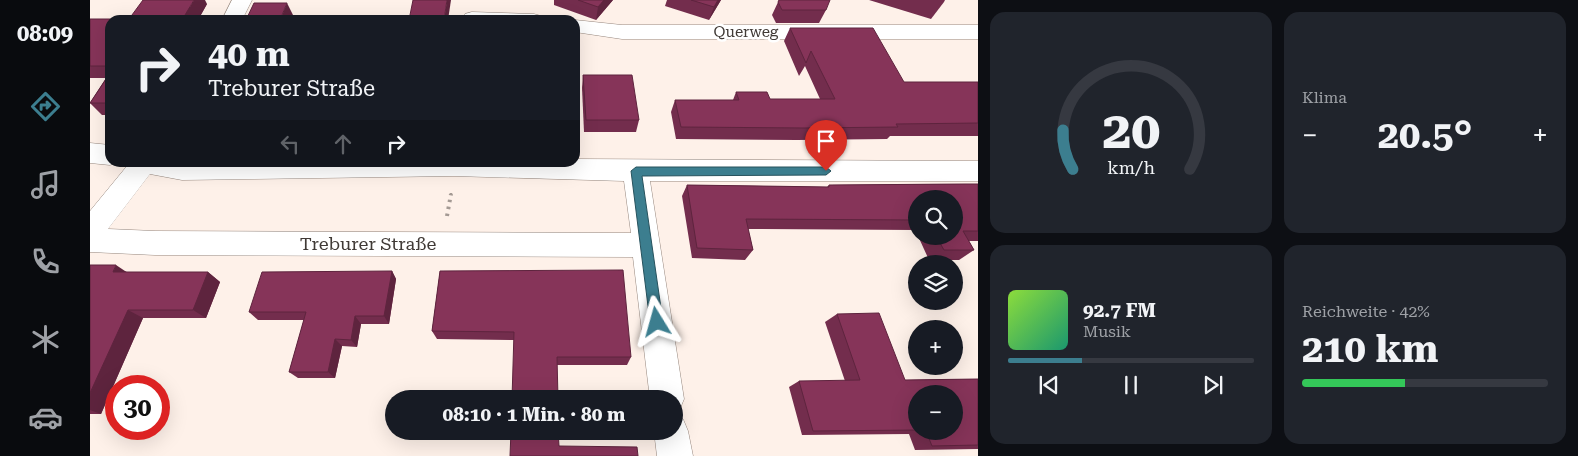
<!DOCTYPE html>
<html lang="de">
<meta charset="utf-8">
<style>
:root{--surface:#171b24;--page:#20242c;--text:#f1f3f6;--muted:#9ea1a6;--line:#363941;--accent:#3c7e8f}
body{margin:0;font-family:"Roboto Serif",serif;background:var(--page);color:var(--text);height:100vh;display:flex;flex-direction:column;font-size:19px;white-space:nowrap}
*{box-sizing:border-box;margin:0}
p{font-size:16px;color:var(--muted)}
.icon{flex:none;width:28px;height:28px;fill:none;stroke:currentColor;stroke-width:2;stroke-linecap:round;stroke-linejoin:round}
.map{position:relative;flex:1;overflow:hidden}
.drawer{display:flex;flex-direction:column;gap:12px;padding:12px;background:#0d0f14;width:600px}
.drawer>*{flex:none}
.hud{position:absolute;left:15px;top:15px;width:475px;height:152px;border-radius:15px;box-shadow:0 5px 20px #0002;background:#171b24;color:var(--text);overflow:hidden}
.tools{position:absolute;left:818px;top:190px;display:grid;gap:10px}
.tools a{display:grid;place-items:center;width:55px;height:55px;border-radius:50%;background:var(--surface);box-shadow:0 5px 20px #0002;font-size:25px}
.speed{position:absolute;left:15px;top:375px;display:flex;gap:10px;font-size:25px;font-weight:700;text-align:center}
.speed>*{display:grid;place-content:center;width:65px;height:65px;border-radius:50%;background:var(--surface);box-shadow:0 5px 20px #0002;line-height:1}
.speed .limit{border:8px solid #d22;background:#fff;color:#111}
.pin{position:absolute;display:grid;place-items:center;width:42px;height:42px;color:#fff;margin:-51px -21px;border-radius:50% 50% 50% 0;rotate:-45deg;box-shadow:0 0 5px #0007}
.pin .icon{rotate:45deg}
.me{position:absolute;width:55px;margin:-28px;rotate:352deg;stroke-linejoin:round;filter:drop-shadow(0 0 4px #0008)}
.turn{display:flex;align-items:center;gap:18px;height:105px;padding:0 20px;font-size:22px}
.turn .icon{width:65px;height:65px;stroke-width:2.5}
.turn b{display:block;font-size:35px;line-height:42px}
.lanes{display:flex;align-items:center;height:48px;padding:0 20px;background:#0003;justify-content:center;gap:25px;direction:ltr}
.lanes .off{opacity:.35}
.big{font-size:38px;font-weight:700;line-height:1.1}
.drawer .tile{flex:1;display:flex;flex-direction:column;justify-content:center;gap:8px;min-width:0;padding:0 18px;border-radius:15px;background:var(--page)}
.drawer .dial{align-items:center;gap:0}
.dial svg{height:130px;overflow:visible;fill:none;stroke:var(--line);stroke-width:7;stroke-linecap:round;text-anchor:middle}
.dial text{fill:var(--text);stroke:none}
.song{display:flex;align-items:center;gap:15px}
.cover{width:60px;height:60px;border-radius:8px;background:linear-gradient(135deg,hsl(90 70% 55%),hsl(160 70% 35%))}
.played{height:5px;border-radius:2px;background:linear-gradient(90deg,var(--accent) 30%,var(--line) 30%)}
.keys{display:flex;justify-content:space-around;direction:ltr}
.heat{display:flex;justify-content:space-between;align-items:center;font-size:28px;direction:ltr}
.charge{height:8px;border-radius:4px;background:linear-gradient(90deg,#34c759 42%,var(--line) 0)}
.drawer .tiles{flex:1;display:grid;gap:12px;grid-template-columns:repeat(2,1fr)}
.trip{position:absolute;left:295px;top:390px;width:298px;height:50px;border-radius:25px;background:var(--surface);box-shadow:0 5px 20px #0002;font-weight:700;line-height:50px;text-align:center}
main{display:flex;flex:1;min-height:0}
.menu{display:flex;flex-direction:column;width:90px;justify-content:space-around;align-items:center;background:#090b0e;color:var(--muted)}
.menu .icon{width:35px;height:35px}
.menu .current{color:var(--accent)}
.menu b{font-size:22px;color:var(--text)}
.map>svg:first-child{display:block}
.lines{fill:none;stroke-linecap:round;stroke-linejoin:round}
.minor-casing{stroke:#96877e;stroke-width:1}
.path-far1{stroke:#a39993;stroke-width:2.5;stroke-dasharray:2 3;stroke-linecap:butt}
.path{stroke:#a39993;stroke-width:4;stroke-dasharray:2.5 4.5;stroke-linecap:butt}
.minor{fill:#fff;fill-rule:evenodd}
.wall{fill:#732d4d;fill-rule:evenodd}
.shaded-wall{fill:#5e243e}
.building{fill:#863459;stroke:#5e243e}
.route{fill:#3c7e8f;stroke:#27525d}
.labels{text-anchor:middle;stroke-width:5;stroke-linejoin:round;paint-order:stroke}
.far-street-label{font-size:15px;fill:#403a36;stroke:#fff}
.street-label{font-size:18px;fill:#403a36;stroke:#fff}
</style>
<main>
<nav class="menu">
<b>08:09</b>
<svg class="icon current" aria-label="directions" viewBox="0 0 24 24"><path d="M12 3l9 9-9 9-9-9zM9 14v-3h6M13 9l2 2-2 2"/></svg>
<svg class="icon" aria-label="music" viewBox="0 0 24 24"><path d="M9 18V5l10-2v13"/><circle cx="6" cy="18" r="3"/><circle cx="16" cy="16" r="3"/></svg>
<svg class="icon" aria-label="phone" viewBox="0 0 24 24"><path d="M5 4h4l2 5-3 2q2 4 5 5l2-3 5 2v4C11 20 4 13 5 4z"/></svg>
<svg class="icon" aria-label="climate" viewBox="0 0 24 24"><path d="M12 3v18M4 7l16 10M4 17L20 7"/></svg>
<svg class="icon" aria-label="car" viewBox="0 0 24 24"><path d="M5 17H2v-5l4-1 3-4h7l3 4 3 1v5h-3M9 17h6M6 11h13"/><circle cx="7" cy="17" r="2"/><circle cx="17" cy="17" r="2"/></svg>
</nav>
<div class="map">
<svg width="888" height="456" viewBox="0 0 888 456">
<rect width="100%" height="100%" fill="#fef1e9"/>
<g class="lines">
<defs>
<g id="minor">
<path d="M142 0H162L152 20H132Z"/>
<path d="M382 12 444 14 451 16 454 20H373L372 18 375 14Z"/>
<path d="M483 20H485L532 25H888V39H532L485 32V20Z"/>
<path d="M0 143 20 145V162H27L20 165 0 163Z"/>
<path d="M485 159 888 161V181H560L594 399 589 411 584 413V399H560L543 257 65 255 0 252V211L37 166 35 162H485ZM60 174 92 180 364 176 534 181 541 233 65 231 18 229Z"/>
<path d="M584 415 593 419 598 431 603 456H567L564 431H584Z"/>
</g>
</defs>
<!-- minor casing -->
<use href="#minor" class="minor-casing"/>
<!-- path-far1 -->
<path class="path-far1" d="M361 195V193"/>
<!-- path -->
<path class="path" d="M357 216 361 194"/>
<!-- minor -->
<use href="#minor" class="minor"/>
</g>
<!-- wall -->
<g class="wall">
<path d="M464 0H523L506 20 464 5Z"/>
<path d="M577 0H631L619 20 575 6Z"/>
<path d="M689 0 736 10 729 23H686L682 15Z"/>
<path d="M779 0H855L854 2 841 19Z"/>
<path d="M117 4 108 20H20V115H12L0 103 16 78H0V19H39Z"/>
<path d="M700 28 814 82H888V136H800L797 139 707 140 586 139 581 112 585 100H643L646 92 680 99H730L715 66 709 76 694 41Z"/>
<path d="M493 75 549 120 546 132H494L492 88Z"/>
<path d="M888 184V241H879L884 250 869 260H839L828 236H864L826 199V233L825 230 658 229 663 250 655 260 602 258 592 196 597 185 737 187 739 185Z"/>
<path d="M0 265 37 272H118L130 282 116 318H53L11 414H0Z"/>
<path d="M302 271 306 279 299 324H271L267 347 252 346 245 378H208L199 372 214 320H168L159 312Z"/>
<path d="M350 271 541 357 537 365H467L424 340 347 339 342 331Z"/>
<path d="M747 314 815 380 888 379V449L825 450 819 434 712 435 699 387 709 381H755L735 322ZM826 394 864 431H826Z"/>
</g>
<!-- shaded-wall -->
<g class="shaded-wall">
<path d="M104 0H115L117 4 108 20H92Z"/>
<path d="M357 0H361L358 20H354Z"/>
<path d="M514 0H523L506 20 508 7Z"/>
<path d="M628 0H631L619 20 624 7Z"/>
<path d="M197 3 203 15 201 20H190Z"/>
<path d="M26 265 41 275 23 272Z"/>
<path d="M302 271 306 279 299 324 294 316Z"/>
<path d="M118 272 130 282 116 318 103 310Z"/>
<path d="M38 310 53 318 11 414 0 410V393Z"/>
<path d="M265 316 271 324 267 347 261 340Z"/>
<path d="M245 339 252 346 245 378 238 372Z"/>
</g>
<!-- building -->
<g class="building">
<path d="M53 0H104L92 20H20V66H0V19H39Z"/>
<path d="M323 0H357L354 20H319Z"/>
<path d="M488 0H514L508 7Z"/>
<path d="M601 0H628L624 7Z"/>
<path d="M689 0H740L736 10H692L688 2Z"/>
<path d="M164 3H197L190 20H156Z"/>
<path d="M700 28H783L814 82H888V123L806 124 808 127 715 128 591 127 585 100H649L646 92H677L680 99H745L721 51 716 63Z"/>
<path d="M20 73V103H0Z"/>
<path d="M493 75H542L549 120H496Z"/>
<path d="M875 184H888V231H873L884 250H854L846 236H864V199H826V220L656 219 663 250 607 248 597 185 739 187V185Z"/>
<path d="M0 265H26L23 272H118L103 310H38L0 393Z"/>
<path d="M533 270 541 357H467L468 399H422L424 332 342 331 350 271Z"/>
<path d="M302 271 294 316H265L261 340 245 339 238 372H199L216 312H159L172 272Z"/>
<path d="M789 313 815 380 888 379V445L842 446 836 431H864V394H826V430L723 431 709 381 770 380 747 314Z"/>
<path d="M421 431H468L469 446 547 447 548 456H420Z"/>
</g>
<!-- route -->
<path class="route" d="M546 167H736L741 171 736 175 552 176 573 322 571 326 567 328 562 326 560 322 541 171Z"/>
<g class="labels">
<!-- far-street labels -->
<g class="far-street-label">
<text x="656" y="37">Querweg</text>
</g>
<!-- street labels -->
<g class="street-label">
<text x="278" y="250">Treburer Straße</text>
</g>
</g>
</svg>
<div class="tools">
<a><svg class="icon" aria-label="search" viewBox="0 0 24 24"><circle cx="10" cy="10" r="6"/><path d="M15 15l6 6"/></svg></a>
<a><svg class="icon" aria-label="layers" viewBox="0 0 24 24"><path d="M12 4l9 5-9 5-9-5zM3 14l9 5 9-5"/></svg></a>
<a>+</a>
<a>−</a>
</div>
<div class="speed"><div class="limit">30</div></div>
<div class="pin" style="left:736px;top:171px;background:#d93025"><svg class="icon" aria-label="arrive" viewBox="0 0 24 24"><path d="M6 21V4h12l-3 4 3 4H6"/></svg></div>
<svg class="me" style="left:567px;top:322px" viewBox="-20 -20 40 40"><path d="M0-17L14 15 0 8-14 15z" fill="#3c7e8f" stroke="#fff" stroke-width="4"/></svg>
<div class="trip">08:10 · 1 Min. · 80 m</div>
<div class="hud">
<div class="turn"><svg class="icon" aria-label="right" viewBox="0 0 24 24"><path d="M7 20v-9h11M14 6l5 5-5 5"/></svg><div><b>40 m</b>Treburer Straße</div></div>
<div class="lanes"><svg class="icon off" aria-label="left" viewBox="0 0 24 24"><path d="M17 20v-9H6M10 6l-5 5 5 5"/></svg><svg class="icon off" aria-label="ahead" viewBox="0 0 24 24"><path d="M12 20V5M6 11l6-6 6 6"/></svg><svg class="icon" aria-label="right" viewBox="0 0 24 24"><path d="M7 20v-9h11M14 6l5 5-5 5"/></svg></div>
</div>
</div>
<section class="drawer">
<div class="tiles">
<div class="tile dial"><svg viewBox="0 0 100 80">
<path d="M14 69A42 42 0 1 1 86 69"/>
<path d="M14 69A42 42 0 0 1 8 45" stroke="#3c7e8f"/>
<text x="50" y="56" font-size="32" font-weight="700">20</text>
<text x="50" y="72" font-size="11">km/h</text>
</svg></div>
<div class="tile"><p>Klima</p>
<div class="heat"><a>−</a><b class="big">20.5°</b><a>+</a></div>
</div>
<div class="tile">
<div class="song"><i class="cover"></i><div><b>92.7 FM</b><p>Musik</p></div></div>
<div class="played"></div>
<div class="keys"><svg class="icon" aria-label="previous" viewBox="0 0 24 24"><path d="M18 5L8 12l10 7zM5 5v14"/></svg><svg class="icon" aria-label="pause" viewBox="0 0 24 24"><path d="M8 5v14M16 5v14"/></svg><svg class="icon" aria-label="next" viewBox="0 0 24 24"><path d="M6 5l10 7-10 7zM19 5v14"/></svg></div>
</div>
<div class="tile"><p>Reichweite · 42%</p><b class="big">210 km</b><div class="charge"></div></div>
</div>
</section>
</main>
